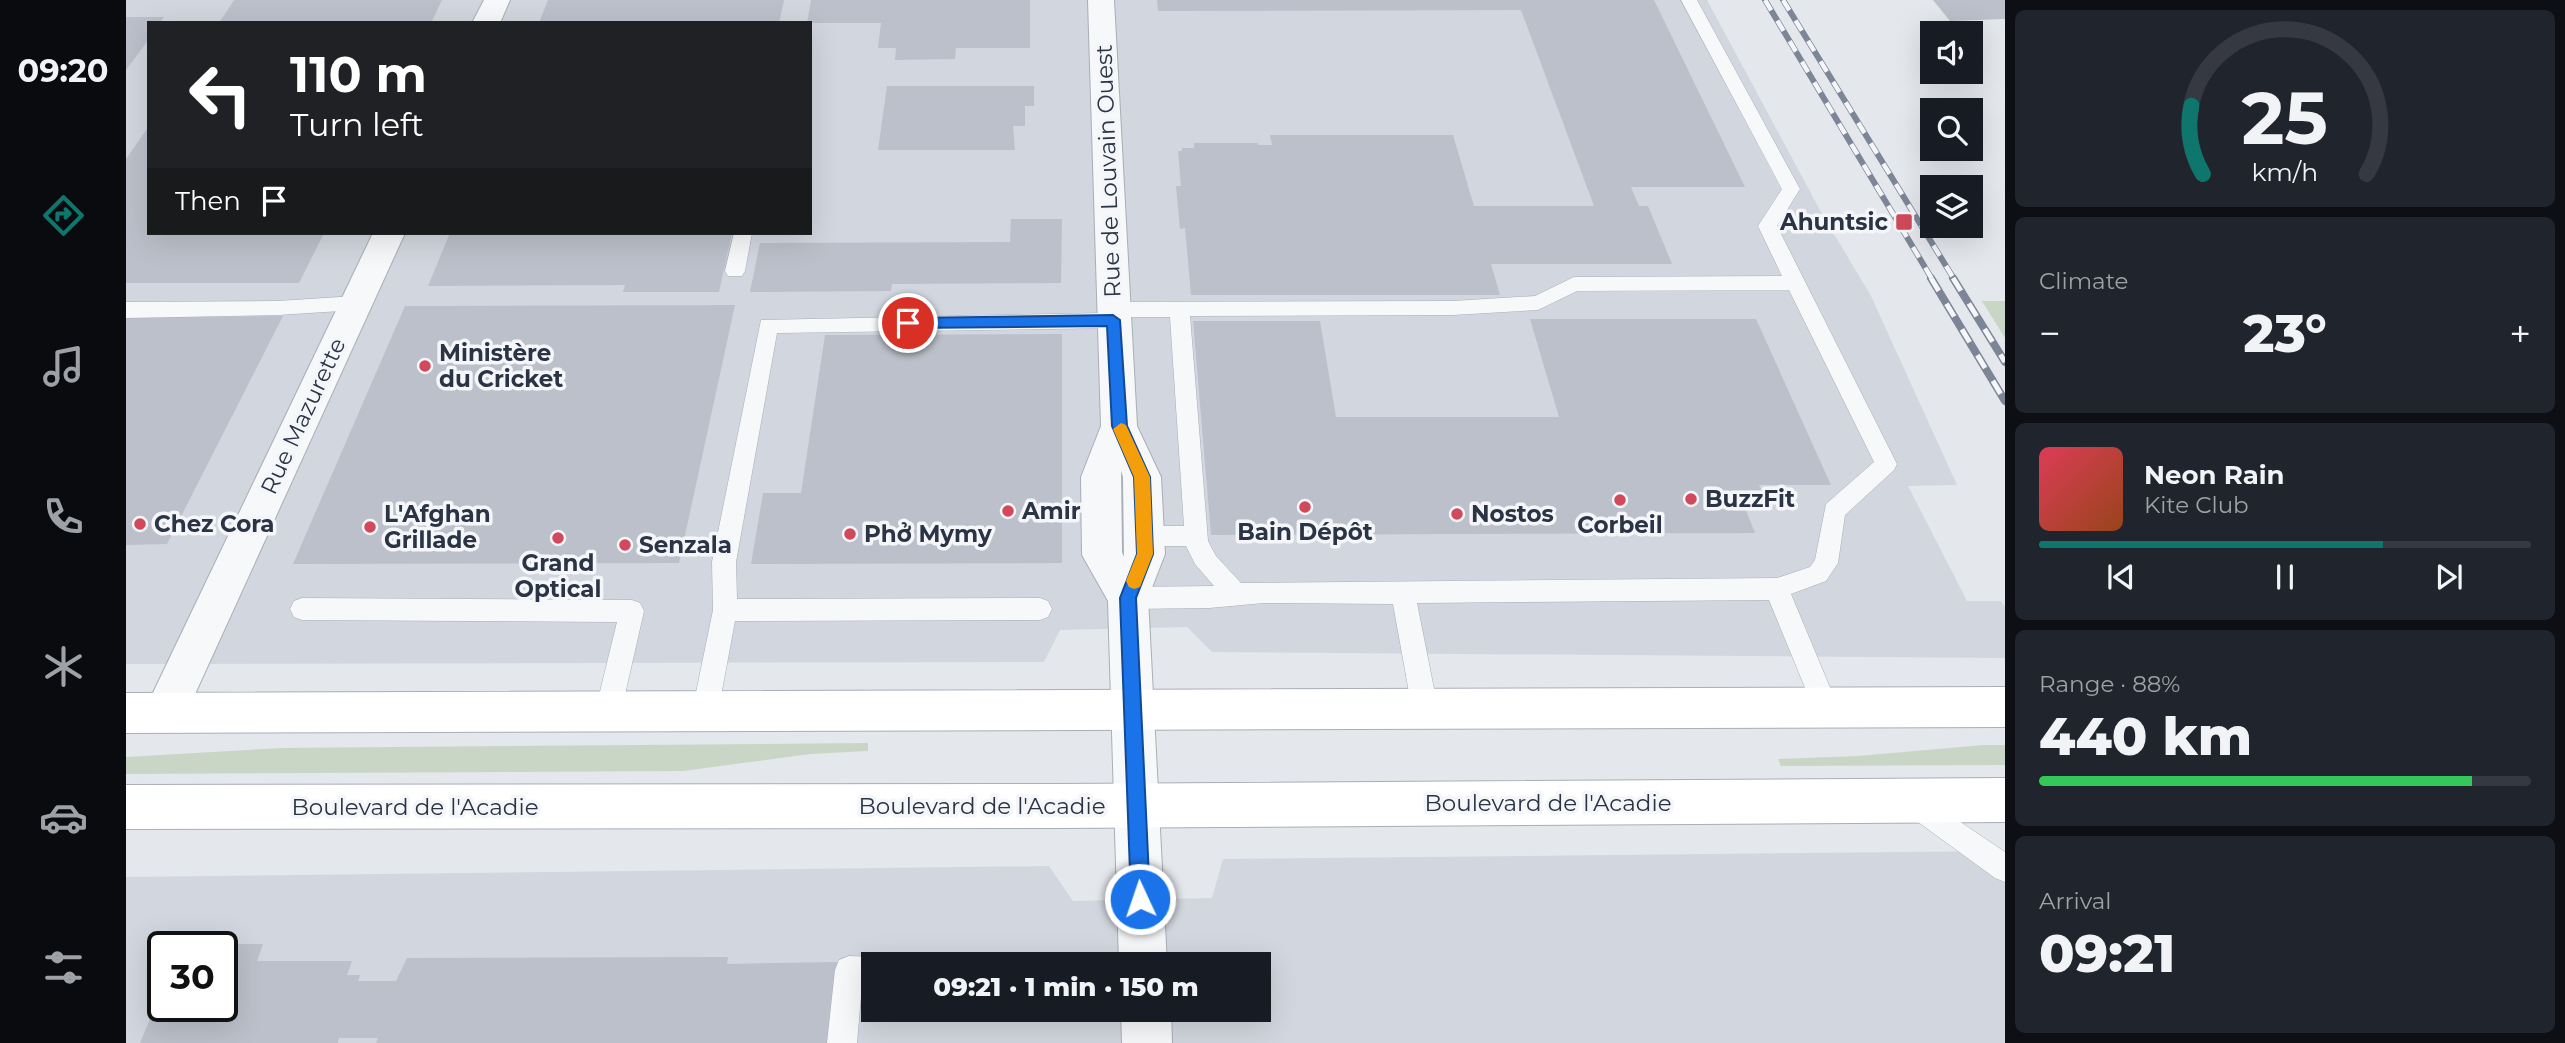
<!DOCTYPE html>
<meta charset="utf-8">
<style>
:root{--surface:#171b24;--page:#20242c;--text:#f1f3f6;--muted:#9ea1a6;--line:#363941;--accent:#0f766e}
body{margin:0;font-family:Montserrat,sans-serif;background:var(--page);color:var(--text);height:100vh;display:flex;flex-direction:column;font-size:26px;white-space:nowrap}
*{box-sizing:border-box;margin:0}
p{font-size:23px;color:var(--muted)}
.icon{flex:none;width:38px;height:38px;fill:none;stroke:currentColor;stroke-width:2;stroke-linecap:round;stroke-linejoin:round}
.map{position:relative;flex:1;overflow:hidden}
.sheet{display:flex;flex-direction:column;gap:10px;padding:10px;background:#0d0f14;width:560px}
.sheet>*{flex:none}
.hud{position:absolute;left:21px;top:21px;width:665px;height:214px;border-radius:0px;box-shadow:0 7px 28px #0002;background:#202124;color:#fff;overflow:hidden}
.tools{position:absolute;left:1794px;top:21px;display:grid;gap:14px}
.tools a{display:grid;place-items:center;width:63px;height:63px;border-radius:0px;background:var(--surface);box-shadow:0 7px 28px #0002;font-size:35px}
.speed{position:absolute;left:21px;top:931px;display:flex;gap:14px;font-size:35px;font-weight:700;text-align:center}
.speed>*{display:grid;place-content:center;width:91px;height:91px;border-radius:50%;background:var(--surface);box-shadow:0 7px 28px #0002;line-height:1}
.speed .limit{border:4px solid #111;border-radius:10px;background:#fff;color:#111}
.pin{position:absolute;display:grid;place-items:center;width:60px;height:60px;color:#fff;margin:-30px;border:4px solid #fff;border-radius:50%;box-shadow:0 2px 7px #0007}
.me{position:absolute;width:77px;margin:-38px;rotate:357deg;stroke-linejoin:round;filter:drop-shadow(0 0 5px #0008)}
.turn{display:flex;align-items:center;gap:24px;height:147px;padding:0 28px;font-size:32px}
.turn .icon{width:91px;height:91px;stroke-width:2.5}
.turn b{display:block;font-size:49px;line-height:60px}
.then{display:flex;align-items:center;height:66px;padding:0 28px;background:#0003;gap:14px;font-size:26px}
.big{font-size:52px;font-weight:800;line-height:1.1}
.sheet .widget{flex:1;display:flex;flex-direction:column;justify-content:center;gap:10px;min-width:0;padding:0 24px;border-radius:10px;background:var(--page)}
.sheet .dial{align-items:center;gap:0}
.dial svg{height:182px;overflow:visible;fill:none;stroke:var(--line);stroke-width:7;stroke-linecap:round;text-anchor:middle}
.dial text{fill:var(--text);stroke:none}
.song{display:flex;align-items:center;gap:21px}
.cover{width:84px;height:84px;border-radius:10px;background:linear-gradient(135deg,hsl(350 70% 55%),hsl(20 70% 35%))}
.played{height:7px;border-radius:4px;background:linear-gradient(90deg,var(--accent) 70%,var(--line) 70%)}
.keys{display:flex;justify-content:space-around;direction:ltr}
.heat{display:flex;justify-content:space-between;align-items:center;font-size:38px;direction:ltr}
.charge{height:10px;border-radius:5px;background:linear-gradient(90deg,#34c759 88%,var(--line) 0)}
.trip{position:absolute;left:735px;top:952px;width:410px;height:70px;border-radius:0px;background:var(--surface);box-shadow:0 7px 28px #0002;font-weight:800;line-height:70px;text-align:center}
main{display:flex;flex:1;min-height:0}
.tab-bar{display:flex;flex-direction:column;width:126px;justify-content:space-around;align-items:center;background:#090b0e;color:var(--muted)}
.tab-bar .icon{width:49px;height:49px}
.tab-bar .selected{color:var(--accent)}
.tab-bar b{font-size:32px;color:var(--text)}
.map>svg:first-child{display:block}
.built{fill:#d2d6de;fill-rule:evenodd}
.green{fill:#c9d6c5}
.building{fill:#bbc0ca}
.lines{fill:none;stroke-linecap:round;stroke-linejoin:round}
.service-casing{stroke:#a9aeb7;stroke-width:1}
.minor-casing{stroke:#a9aeb7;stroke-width:2}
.secondary-casing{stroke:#a9aeb7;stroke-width:2}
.service{fill:#f7f8fa;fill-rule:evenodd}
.minor{fill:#f7f8fa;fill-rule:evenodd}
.secondary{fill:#fff;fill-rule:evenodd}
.rail-far1-casing{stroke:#7d8696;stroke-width:6}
.rail-casing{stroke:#7d8696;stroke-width:8}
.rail-far1{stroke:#f4f6f9;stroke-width:4.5;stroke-dasharray:12;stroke-linecap:butt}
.rail{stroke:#f4f6f9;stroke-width:5;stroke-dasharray:15;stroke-linecap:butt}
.route{fill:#1a73e8;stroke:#114b97;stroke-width:2}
.slow{fill:#f59e0b}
.poi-dot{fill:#d1495b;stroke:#f4f6f9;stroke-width:2.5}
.labels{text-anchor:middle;stroke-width:7;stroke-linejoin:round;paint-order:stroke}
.street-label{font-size:23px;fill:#2b3445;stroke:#f4f6f9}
.poi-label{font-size:23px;font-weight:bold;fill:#2b3445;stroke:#f4f6f9;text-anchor:start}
</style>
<main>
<nav class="tab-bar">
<b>09:20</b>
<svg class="icon selected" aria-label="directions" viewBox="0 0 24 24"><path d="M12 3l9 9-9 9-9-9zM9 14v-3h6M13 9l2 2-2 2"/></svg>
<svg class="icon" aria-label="music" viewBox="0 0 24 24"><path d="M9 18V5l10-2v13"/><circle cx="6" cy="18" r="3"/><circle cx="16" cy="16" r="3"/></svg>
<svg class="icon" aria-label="phone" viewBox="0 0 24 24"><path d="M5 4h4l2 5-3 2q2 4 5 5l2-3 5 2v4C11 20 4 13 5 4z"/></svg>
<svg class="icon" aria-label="climate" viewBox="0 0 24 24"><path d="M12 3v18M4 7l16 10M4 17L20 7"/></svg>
<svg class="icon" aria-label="car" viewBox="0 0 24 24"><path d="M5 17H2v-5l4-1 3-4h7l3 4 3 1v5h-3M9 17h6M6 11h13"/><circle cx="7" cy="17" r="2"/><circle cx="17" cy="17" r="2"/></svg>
<svg class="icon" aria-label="filters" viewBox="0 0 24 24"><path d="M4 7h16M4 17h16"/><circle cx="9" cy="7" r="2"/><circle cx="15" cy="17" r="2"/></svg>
</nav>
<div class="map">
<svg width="1879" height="1043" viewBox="0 0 1879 1043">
<rect width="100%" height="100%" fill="#e4e7ec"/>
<!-- built -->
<g class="built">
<path d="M0 0H1581L1696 214 1745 296 1831 485 1782 486 1841 601H1875L1879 607V658L1086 652 1061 627 934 630 918 662 0 664ZM23 23H684V233H23Z"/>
<path d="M1879 851V1043H0V877L923 866 947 901 1086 898 1097 859ZM37 947H96V1006H37ZM747 964H1132V1010H747Z"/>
</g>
<!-- green -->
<g class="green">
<path d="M1856 301H1879V338Z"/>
<path d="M742 743V751L684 754 557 771 0 774V757L156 748Z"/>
<path d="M1858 745H1879V765L1655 766 1652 759 1732 756Z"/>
</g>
<!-- building -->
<g class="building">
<path d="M108 0H316L305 23H93Z"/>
<path d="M422 0H658L653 23H413Z"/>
<path d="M685 0H904V48H830L829 59 769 60 770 48H752L755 23H681Z"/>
<path d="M1031 0H1528L1619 187H1505L1513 206H1522L1546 264H1365L1374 295H1065L1059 228 1054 229 1050 186H1055L1052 151H1056V148H1068V143H1132L1133 145H1146L1144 135H1327L1348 206H1468L1395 10 1032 11Z"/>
<path d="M1807 0H1879V19L1824 21Z"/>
<path d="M0 17H38L34 23H23V39L0 70Z"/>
<path d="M761 86H908V106H899V126H887L889 150H752Z"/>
<path d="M23 126V233H198L173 283H0V159Z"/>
<path d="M885 219H936L935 283 766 284 765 291 624 292 634 243 884 242Z"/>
<path d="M324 233H606L593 292H497L499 285 302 286Z"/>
<path d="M609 305 553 563 167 564 279 306Z"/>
<path d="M157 316 41 544 0 545V317Z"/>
<path d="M1404 319H1630L1705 485H1633L1639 499 1615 498 1629 533 1085 535 1067 321H1194L1210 417H1433Z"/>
<path d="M936 334V563L625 564 637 493H675L699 335Z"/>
<path d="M102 944H137L131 961H226L221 975H234L232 981H270L281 958 602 957 601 964 711 962 704 1043H250L252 1038H213L212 1043H14L29 1007 37 995V1006H96V947Z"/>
</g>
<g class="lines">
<defs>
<g id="service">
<path d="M1555 0H1571L1674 189 1651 226 1771 464 1768 470 1719 515 1712 563 1700 581 1665 594 1713 709 1709 717 1700 721 1691 717 1643 600 1291 603 1312 709 1308 717 1299 721 1290 717 1286 709 1267 604 1138 603 1083 608 1002 609 994 606 990 598 994 590 1002 587 1088 586 1069 564 1060 546H1019L1011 543 1008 536 1011 529 1019 526H1058L1044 317H996L994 325 987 328 651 333 610 562 611 599 914 598 922 601 926 609 922 617 914 620 609 621 592 712 588 720 579 724 570 720 566 712 587 610 586 562 635 320 978 313 980 305 987 302 1327 301 1409 296 1448 277 1656 276 1632 226 1656 189ZM1663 290 1748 462 1700 504 1689 560 1684 567 1651 578 1115 583 1090 556 1082 541 1064 316 1327 315 1412 310 1451 291Z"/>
<path d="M608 233H626L619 271 616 276H602L599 271Z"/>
<path d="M230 296 237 298 240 303 237 308 230 310 152 315 0 318V302L152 301Z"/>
<path d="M176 598 506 600 514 603 518 611 495 712 491 720 482 724 473 720 469 712 491 622 176 620 168 617 164 609 168 601Z"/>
<path d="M1790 792 1879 852V882L1869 878 1781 814 1777 805 1781 796Z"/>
<path d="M723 956 747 957 759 964H747V985H736L731 1043H701L709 970 713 960Z"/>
</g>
<g id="minor">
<path d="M358 0H384L374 23H346Z"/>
<path d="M962 0H988L1011 426 1035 477 1039 554 1022 598 1041 964H993L982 601 956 555 955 477 975 426ZM995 471 997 477 998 557 996 552Z"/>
<path d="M247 233H279L54 727 39 733 24 727 18 713 24 699Z"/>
<path d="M995 1010H1045L1046 1043H996Z"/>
</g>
<g id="secondary">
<path d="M1879 687V727L0 733V693Z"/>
<path d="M1879 778V822L931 828 0 829V785L931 784Z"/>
</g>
</defs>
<!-- service casing -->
<use href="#service" class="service-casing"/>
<!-- minor casing -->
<use href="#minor" class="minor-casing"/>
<!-- secondary casing -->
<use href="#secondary" class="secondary-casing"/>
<!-- service -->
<use href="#service" class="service"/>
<!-- minor -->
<use href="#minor" class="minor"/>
<!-- secondary -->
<use href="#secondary" class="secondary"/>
<defs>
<g id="rail-far1">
<path d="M1639 0 1806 279"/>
<path d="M1657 0 1828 279"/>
</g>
<g id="rail">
<path d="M1805 278 1879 401"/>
<path d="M1827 278 1879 362"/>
</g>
</defs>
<!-- rail-far1 casing -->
<use href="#rail-far1" class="rail-far1-casing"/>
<!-- rail casing -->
<use href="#rail" class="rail-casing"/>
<!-- rail-far1 -->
<use href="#rail-far1" class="rail-far1"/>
<!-- rail -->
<use href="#rail" class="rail"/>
</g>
<!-- route -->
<path class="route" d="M987 315 994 320 1001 426 1024 477 1027 554 1010 598 1024 899 1021 906 1014 909 1008 906 1005 899 994 598 1011 554 1008 477 986 426 981 326 782 328 775 323 782 318Z"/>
<!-- slow -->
<path class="slow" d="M995 423 1000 425 1024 477 1027 554 1014 587 1008 589 1003 587 1000 581 1011 554 1008 477 987 429Z"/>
<!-- markers -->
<g class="poi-dot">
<rect x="1769" y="213" width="18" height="18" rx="3.5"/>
<circle cx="299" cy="366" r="7"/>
<circle cx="1565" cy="499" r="7"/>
<circle cx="1494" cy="500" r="7"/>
<circle cx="1179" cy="507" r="7"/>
<circle cx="882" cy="511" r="7"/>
<circle cx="1331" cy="514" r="7"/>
<circle cx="14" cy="524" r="7"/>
<circle cx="244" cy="527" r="7"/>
<circle cx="724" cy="534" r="7"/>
<circle cx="432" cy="538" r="7"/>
<circle cx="499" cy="545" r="7"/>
</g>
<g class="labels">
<!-- street labels -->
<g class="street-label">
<text transform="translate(982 171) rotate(-92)" y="8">Rue de Louvain Ouest</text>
<text transform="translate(177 416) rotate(-65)" y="8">Rue Mazurette</text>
<text x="1422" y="811">Boulevard de l'Acadie</text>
<text x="856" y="814">Boulevard de l'Acadie</text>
<text x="289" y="815">Boulevard de l'Acadie</text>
</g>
<!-- poi labels -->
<g class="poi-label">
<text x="1762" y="230" text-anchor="end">Ahuntsic</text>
<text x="313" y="361">Ministère<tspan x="313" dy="26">du Cricket</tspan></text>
<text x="1579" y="507">BuzzFit</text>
<text x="896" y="519">Amir</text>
<text x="258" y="522">L'Afghan<tspan x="258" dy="26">Grillade</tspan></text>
<text x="1345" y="522">Nostos</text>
<text x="28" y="532">Chez Cora</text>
<text x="1494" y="533" text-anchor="middle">Corbeil</text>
<text x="1179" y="540" text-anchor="middle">Bain Dépôt</text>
<text x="738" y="542">Phở Mymy</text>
<text x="513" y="553">Senzala</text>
<text x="432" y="571" text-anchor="middle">Grand<tspan x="432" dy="26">Optical</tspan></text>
</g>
</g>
</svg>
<div class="tools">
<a><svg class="icon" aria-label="sound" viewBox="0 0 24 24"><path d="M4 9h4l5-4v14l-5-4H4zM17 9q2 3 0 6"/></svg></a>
<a><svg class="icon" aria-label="search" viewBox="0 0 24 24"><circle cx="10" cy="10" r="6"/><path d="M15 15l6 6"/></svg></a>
<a><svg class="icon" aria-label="layers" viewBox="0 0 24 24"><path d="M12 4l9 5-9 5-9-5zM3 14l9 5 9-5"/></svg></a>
</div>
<div class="speed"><div class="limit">30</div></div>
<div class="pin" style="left:782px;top:323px;background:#d93025"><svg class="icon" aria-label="arrive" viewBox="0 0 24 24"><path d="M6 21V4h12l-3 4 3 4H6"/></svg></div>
<svg class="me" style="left:1014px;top:899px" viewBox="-20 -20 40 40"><circle r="17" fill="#1a73e8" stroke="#fff" stroke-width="3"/><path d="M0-11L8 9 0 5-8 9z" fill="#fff"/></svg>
<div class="trip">09:21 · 1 min · 150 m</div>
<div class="hud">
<div class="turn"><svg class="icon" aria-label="left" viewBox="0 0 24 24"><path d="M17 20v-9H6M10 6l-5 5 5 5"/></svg><div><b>110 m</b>Turn left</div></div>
<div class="then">Then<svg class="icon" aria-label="arrive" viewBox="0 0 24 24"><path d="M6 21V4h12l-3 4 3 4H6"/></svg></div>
</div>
</div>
<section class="sheet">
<div class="widget dial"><svg viewBox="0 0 100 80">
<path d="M14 69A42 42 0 1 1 86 69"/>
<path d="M14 69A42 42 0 0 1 9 39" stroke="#0f766e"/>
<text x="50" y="56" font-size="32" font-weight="700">25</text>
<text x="50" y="72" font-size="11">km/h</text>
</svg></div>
<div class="widget"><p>Climate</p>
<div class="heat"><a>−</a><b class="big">23°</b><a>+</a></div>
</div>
<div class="widget">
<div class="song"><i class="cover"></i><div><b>Neon Rain</b><p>Kite Club</p></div></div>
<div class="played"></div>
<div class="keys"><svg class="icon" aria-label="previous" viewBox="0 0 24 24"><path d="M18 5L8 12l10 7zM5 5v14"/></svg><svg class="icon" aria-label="pause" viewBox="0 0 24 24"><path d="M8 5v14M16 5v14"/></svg><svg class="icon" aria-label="next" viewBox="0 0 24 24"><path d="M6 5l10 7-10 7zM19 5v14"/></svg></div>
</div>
<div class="widget"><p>Range · 88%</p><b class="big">440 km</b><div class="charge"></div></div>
<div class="widget"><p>Arrival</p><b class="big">09:21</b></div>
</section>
</main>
